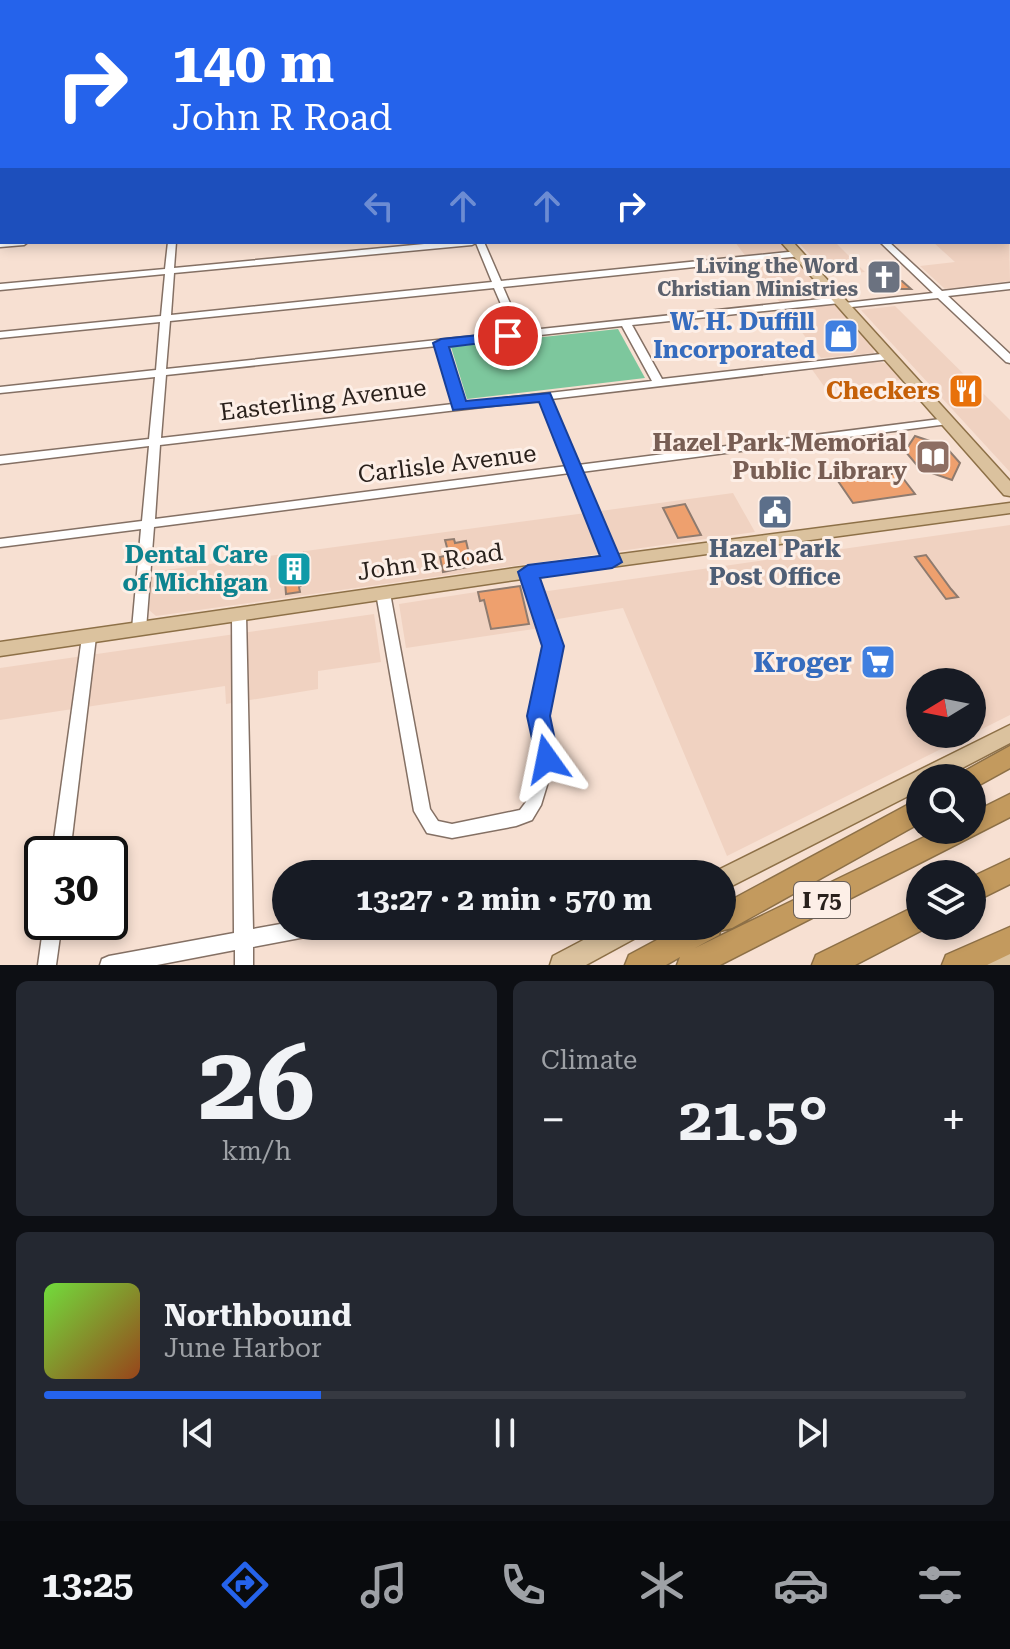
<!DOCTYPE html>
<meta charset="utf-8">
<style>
:root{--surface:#171b24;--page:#242831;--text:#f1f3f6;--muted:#9ea1a6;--line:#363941;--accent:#2563eb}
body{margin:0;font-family:"Roboto Serif",serif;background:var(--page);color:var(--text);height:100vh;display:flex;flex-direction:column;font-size:30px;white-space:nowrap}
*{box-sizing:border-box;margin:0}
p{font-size:26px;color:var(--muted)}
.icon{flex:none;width:44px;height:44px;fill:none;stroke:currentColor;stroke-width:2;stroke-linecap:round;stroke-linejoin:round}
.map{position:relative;height:965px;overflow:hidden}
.panel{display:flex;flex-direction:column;gap:16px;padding:16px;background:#0d0f14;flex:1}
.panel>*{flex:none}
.banner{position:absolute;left:0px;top:0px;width:1010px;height:244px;box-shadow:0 4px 12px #0003;background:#2563eb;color:#fff;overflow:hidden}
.needle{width:52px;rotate:260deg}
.tools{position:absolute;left:906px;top:668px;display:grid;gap:16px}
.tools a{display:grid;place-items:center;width:80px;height:80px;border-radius:50%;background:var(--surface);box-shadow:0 4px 12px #0003;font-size:40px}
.speed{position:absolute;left:24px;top:836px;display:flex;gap:16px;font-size:40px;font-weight:700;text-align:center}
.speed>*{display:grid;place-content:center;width:104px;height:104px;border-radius:50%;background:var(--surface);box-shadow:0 4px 12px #0003;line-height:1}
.speed .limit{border:4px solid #111;border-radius:12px;background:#fff;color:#111}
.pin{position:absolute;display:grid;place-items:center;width:68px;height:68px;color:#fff;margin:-34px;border:4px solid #fff;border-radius:50%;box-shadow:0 2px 8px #0007}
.me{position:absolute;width:88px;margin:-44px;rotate:348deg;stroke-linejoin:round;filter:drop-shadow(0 0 6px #0008)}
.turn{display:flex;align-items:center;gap:28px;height:168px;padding:0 40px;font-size:36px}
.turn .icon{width:104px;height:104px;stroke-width:2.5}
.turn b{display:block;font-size:56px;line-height:68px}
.lanes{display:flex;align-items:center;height:76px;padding:0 40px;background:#0003;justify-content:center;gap:40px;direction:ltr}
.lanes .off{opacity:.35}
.big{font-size:60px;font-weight:700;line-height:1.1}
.panel .widget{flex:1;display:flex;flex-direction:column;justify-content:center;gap:12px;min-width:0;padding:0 28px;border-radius:12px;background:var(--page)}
.panel .dial{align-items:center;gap:0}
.dial b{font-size:104px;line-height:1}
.song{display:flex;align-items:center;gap:24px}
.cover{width:96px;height:96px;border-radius:12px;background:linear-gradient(135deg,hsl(100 70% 55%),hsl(20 70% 35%))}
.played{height:8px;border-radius:4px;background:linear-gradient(90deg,var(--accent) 30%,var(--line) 30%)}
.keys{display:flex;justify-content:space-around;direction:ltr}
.heat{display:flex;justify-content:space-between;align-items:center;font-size:44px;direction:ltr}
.panel .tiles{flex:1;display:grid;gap:16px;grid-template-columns:1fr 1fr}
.widget:last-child{grid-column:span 2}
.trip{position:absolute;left:272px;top:860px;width:464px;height:80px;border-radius:40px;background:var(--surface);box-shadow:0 4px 12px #0003;font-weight:700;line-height:80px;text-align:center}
.tab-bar{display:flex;height:128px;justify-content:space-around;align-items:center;background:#090b0e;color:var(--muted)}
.tab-bar .icon{width:56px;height:56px}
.tab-bar .selected{color:var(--accent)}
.tab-bar b{font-size:36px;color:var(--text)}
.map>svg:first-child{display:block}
.built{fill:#f0d2c1}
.green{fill:#7dc79d}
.building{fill:#eea06e;stroke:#8f7b6f;stroke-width:2}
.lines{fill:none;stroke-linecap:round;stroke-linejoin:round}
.minor-casing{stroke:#847064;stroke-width:3}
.major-casing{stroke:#8d7047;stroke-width:3}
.highway-casing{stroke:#8d7047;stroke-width:3}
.minor{fill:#fff;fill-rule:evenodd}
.major{fill:#dbc29e;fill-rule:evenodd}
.highway{fill:#c39a5e;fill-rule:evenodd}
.route{fill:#2563eb;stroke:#184099;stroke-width:2}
.labels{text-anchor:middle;stroke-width:6;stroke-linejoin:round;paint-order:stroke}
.far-worship-label{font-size:20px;font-weight:bold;fill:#5b616d;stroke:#fdefe7;text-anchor:end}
.shield{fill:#fdefe7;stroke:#695f59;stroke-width:2}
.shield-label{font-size:22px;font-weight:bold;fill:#2a211c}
.shop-label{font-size:24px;font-weight:bold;fill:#366cbe;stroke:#fdefe7;text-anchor:end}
.food-label{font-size:24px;font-weight:bold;fill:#c56008;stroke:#fdefe7;text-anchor:end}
.street-label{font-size:24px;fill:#2a211c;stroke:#fdefe7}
.education-label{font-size:24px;font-weight:bold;fill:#785e54;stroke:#fdefe7;text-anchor:end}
.service-label{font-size:24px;font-weight:bold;fill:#4e5e75;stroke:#fdefe7}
.culture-label{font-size:24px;font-weight:bold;fill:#0d838f;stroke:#fdefe7;text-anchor:end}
.near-shop-label{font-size:28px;font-weight:bold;fill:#366cbe;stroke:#fdefe7;text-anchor:end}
</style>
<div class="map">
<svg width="1010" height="965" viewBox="0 0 1010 965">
<rect width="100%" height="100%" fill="#f7e0d2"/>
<!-- built -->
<g class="built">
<path d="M1008 199 1010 281 945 289 920 266 955 262 933 242H1008Z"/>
<path d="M735 242H779L873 347 874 353 821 358Z"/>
<path d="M798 242H835L865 272 830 276Z"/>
<path d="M895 306 1010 420V472L861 310Z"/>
<path d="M880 362 888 364 901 380 826 389 811 368Z"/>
<path d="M733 493 755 532 156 616 149 610 151 572Z"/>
<path d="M1010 525V715L972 734V682H920V734H971L727 856 623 608 558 619 534 629 406 648 399 604 521 585 548 591Z"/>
<path d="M374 614 381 662 318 671V689L226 704 225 686 0 720V668Z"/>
</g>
<!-- green -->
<path class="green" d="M618 329 645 378 467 399 451 347Z"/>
<!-- building -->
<g class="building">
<path d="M887 272 896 281H902L911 289H888L873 274Z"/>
<path d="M915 436 945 446 960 463 952 480 920 469 905 451Z"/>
<path d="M899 473 915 494 853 503 838 481Z"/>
<path d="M685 504 701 535 678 538 663 508Z"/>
<path d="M454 539 455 543 466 541 472 566 443 572 440 557 449 555 445 540Z"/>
<path d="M303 553 305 583 299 587 300 592 286 594 283 556Z"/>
<path d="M926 555 951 589 958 597 946 599 915 557Z"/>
<path d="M520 586 529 624 491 629 484 600 480 601 478 592Z"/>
</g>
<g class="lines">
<defs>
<g id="minor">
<path d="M7 0H13L5 2Z"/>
<path d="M188 0H226L216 2H185Z"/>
<path d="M376 0H382L383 2H377Z"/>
<path d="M624 0H630L632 2H626Z"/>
<path d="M683 0H689L691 2H685Z"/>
<path d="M739 0H755L752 2Z"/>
<path d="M762 0H769L771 2H764Z"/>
<path d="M857 0H864L866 2H859Z"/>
<path d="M900 0H933L924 2H897Z"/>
<path d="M2 11V17L0 18V12Z"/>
<path d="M1008 15 1010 16V20L1008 19Z"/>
<path d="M1008 48 1010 49V53L1008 52Z"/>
<rect x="0" y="62" width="2" height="4"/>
<path d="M1008 87 1010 88V92L1008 91Z"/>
<rect x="0" y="88" width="2" height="4"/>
<rect x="0" y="114" width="2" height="4"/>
<rect x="1008" y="118" width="2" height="4"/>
<rect x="1008" y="134" width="2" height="5"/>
<rect x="0" y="142" width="2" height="4"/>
<rect x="0" y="172" width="2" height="4"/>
<rect x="1008" y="191" width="2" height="6"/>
<rect x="0" y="205" width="2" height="4"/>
<path d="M0 241 2 242H28L24 245 0 247Z"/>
<path d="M168 242H176L174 268 445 242H484L501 281 798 251 801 252V256L503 287 522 331 840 297 845 300 840 303 632 325 662 379 890 353 895 356 890 359 551 399 578 465 948 418 954 421 948 424 581 472 619 562 617 565H607L605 562 570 473 154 527 146 629 144 633 139 634 134 633 132 629 141 529 0 547V539L142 521 149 446 0 464V456L149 439 155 377 0 393V387L156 370 160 322 0 338V332L161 316 165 274 0 290V284L165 269ZM476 243 492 282 171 315 174 273 472 245ZM494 288 513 332 166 369 170 321ZM622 326 652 381 463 403 447 345ZM437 346 453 404 161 438 166 375ZM541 400 567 466 155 519 160 445Z"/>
<path d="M880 242H889L942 291 1010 283V289L948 296 1010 354V363L1006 362 938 298 842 308 840 306 845 303 933 293Z"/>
<path d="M528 567 533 569 535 572 560 646 546 716 555 759 541 805 532 820 516 826 452 838 427 833 414 811 376 593 378 590H388L390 593 430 809 438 821 452 824 520 810 526 802 539 759 530 716 546 646 521 572 523 569Z"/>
<path d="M239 610 244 611 246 615 253 929 286 923V926H325L322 932 316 935 253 947V965H235V950L157 965H100L102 959 109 956 234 933 232 615 234 611Z"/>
<path d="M89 632 94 633 96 637 70 854H52L82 637 84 633Z"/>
<path d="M44 922H62L56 965H38Z"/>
</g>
<g id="major">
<path d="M563 0H571L573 2H565Z"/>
<path d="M781 242H793L1010 481V496L1004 495Z"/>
<path d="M1010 503V513L515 580 0 656V642L515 568Z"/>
<path d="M1010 725V743L943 778H920V790L722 891V874L714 872Z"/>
<path d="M610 926H646L643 934 586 965H550L553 956Z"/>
<path d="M1010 947V965H987L990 956Z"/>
</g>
<g id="highway">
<path d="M1010 746V768L972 789V778H960L963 772Z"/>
<path d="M1010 794V817L720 965H677L680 957 666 965H625L629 955 683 926H722V905L911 803 920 800V823L732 928 720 931 719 935 695 948 939 830H972V813Z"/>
<path d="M1010 859V884L972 903V877Z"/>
<path d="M920 904V926H930L855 965H812L816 955Z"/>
<path d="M1010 927V954L987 965H942L946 955Z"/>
</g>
</defs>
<!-- minor casing -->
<use href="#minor" class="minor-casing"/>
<!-- major casing -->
<use href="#major" class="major-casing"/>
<!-- highway casing -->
<use href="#highway" class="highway-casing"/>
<!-- minor -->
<use href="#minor" class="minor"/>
<!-- major -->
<use href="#major" class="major"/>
<!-- highway -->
<use href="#highway" class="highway"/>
</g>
<!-- route -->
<path class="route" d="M508 332 514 333V339L449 347 466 401 550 393 622 562 612 568 540 578 564 646 550 716 559 759 555 766 547 769 538 766 527 716 542 646 518 572 528 565 600 556 539 402 453 410 433 343 441 339Z"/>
<!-- icons -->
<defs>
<symbol id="church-square" viewBox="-11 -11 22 22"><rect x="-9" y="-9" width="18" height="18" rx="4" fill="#6b7280" stroke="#fdefe7"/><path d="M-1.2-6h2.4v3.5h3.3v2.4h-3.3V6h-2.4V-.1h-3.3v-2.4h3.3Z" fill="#fff"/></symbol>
<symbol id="shop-square" viewBox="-11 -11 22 22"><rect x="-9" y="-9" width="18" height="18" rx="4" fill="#3f7fe0" stroke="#fdefe7"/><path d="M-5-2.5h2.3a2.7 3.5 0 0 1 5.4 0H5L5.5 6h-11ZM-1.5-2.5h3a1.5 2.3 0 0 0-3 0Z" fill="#fff"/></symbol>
<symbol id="restaurant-square" viewBox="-11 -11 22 22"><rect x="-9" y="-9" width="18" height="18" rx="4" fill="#e8710a" stroke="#fdefe7"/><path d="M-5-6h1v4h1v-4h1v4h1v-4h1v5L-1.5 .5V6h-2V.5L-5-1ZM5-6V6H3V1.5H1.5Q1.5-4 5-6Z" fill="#fff"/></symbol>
<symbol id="library-square" viewBox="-11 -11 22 22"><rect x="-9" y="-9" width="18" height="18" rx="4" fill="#8d6e63" stroke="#fdefe7"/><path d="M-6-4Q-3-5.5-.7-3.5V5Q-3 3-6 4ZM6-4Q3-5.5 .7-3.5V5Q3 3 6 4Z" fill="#fff"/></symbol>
<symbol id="civic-square" viewBox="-11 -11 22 22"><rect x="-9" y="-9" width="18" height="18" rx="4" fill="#5c6f8a" stroke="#fdefe7"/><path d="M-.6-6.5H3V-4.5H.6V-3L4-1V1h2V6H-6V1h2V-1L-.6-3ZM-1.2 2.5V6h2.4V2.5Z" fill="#fff"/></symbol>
<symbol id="building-square" viewBox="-11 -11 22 22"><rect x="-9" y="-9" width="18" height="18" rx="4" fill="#0f9aa8" stroke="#fdefe7"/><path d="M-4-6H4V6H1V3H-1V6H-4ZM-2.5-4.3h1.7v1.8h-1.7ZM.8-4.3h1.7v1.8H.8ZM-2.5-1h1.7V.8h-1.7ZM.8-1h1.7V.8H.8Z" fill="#fff"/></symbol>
<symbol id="supermarket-square" viewBox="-11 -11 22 22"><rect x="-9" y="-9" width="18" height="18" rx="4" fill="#3f7fe0" stroke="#fdefe7"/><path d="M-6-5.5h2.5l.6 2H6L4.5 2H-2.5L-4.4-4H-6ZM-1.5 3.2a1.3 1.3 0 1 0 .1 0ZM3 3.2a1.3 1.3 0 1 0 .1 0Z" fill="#fff"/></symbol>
</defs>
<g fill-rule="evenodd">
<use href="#church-square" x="864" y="257" width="40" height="40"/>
<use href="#shop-square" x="821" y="316" width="40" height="40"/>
<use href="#restaurant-square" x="946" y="371" width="40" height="40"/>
<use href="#library-square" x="913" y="437" width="40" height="40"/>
<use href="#civic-square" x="755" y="492" width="40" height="40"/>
<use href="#building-square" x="274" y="549" width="40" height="40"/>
<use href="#supermarket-square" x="858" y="642" width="40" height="40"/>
</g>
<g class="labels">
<!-- far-worship labels -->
<g class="far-worship-label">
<text x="858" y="273">Living the Word<tspan x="858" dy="23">Christian Ministries</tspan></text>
</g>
<!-- shield labels -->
<rect class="shield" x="794" y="882" width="56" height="36" rx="6"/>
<g class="shield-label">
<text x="822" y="908">I 75</text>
</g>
<!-- shop labels -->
<g class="shop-label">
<text x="815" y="330">W. H. Duffill<tspan x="815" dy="28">Incorporated</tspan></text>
</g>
<!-- food labels -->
<g class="food-label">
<text x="940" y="399">Checkers</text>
</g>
<!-- street labels -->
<g class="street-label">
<text transform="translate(323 400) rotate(-7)" y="8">Easterling Avenue</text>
<text transform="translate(447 464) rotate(-7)" y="8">Carlisle Avenue</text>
<text transform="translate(430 562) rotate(-8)" y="8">John R Road</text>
</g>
<!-- education labels -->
<g class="education-label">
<text x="907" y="451">Hazel Park Memorial<tspan x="907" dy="28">Public Library</tspan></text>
</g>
<!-- service labels -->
<g class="service-label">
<text x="775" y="557">Hazel Park<tspan x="775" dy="28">Post Office</tspan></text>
</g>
<!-- culture labels -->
<g class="culture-label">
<text x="268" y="563">Dental Care<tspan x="268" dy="28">of Michigan</tspan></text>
</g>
<!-- near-shop labels -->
<g class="near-shop-label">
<text x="852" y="672">Kroger</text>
</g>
</g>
</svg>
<div class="tools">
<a><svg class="needle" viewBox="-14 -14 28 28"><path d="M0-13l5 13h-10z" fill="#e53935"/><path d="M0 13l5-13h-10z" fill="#9ea1a6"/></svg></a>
<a><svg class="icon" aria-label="search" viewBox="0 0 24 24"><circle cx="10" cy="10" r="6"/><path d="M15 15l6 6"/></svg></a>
<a><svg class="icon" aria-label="layers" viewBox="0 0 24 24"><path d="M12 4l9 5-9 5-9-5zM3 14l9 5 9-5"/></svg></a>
</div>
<div class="speed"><div class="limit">30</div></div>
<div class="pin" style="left:508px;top:336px;background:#d93025"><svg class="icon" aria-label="arrive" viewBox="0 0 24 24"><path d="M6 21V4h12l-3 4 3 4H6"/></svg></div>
<svg class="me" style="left:547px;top:759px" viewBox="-20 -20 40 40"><path d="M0-17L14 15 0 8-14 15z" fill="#2563eb" stroke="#fff" stroke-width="4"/></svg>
<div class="trip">13:27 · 2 min · 570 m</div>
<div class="banner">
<div class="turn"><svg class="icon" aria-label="right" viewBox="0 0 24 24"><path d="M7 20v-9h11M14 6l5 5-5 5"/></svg><div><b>140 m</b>John R Road</div></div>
<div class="lanes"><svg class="icon off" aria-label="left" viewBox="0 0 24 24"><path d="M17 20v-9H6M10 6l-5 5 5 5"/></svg><svg class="icon off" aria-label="ahead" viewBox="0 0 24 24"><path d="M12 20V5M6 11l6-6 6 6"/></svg><svg class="icon off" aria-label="ahead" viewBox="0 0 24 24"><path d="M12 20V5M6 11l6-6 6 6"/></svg><svg class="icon" aria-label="right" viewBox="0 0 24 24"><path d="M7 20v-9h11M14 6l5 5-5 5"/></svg></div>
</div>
</div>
<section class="panel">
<div class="tiles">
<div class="widget dial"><b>26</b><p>km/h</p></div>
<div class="widget"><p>Climate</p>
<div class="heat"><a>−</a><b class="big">21.5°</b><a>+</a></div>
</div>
<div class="widget">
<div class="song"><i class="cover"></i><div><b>Northbound</b><p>June Harbor</p></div></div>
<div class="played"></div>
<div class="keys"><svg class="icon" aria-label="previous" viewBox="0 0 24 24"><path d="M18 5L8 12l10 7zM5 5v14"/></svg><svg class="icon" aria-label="pause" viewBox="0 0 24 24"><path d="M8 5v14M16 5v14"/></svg><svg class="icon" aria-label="next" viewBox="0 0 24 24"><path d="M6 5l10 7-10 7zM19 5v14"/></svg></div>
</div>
</div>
</section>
<nav class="tab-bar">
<b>13:25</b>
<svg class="icon selected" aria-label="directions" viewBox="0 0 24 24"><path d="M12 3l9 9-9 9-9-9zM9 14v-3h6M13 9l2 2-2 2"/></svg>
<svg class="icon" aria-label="music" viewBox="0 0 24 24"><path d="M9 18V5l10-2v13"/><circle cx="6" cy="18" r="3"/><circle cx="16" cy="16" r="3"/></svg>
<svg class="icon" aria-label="phone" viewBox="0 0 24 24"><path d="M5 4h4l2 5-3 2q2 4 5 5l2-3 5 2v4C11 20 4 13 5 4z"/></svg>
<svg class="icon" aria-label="climate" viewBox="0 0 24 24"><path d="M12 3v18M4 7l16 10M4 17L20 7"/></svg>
<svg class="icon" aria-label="car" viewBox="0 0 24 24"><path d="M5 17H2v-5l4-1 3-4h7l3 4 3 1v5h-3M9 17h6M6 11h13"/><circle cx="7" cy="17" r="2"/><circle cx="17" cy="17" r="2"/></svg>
<svg class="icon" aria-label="filters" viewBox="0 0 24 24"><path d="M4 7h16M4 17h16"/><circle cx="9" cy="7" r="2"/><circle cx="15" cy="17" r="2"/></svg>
</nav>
